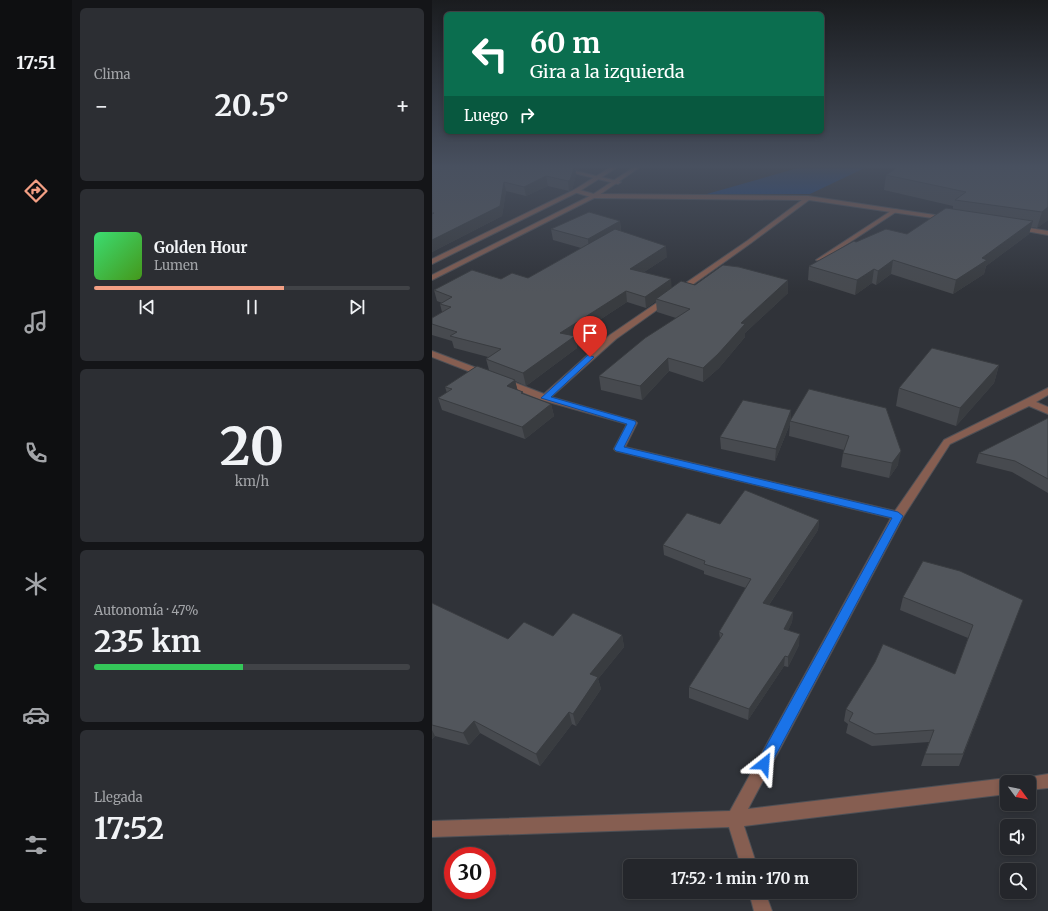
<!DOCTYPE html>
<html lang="es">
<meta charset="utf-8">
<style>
:root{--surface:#24262b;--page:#2c2e33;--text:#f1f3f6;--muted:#a3a5a9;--line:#414347;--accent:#f39f84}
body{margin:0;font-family:Merriweather,serif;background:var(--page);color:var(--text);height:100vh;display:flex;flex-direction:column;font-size:15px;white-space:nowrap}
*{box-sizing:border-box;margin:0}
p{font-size:13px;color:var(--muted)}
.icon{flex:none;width:22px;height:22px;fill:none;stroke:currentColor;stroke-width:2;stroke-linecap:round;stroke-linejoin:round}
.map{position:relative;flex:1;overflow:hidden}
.details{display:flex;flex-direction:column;gap:8px;padding:8px;background:#141518;width:360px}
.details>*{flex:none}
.guide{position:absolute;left:12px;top:12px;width:380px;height:122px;border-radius:6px;box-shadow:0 2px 6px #0003,0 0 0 1px var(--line);background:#0b6e4f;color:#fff;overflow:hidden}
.needle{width:26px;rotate:122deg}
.fabs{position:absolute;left:568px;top:775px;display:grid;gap:8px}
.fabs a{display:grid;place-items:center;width:36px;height:36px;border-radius:6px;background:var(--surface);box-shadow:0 2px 6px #0003,0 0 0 1px var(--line);font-size:20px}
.speed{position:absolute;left:12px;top:847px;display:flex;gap:8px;font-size:20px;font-weight:700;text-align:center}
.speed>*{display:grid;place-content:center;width:52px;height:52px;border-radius:50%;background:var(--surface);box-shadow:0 2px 6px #0003,0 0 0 1px var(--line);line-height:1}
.speed .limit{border:6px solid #d22;background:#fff;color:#111}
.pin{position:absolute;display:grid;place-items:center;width:34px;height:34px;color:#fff;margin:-41px -17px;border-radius:50% 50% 50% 0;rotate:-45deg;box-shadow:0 0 4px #0007}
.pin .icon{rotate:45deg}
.me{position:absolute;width:44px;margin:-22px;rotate:28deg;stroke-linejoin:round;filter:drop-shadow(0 0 3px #0008)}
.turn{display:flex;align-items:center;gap:14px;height:84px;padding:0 20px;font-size:18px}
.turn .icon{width:52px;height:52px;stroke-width:2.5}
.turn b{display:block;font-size:28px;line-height:34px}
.then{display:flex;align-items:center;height:38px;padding:0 20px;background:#0003;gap:8px;font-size:15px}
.big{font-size:30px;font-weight:700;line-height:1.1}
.details .card{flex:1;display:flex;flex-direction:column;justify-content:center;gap:6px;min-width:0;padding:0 14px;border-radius:6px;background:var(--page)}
.details .dial{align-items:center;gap:0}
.dial b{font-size:52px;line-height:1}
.song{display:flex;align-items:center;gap:12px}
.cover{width:48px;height:48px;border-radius:6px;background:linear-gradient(135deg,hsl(140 70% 55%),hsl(100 70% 35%))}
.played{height:4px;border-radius:2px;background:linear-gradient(90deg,var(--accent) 60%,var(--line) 60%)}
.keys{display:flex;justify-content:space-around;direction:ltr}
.heat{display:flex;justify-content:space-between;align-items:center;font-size:22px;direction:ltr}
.charge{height:6px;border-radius:3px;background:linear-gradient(90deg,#34c759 47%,var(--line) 0)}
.trip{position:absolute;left:191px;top:859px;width:234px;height:40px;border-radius:6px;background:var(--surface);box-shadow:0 2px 6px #0003,0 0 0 1px var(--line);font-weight:700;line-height:40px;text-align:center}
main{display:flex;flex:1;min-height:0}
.dock{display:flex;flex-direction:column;width:72px;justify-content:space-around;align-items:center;background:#0e0f11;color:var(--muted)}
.dock .icon{width:28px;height:28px}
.dock .on{color:var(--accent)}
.dock b{font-size:18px;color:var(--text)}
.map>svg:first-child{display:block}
.green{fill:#174185}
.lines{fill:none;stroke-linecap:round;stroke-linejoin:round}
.service-casing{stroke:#4e5056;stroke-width:2}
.minor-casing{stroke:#4e5056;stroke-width:2}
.tertiary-casing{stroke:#4e5056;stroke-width:2}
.service{fill:#865e51;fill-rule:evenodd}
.minor{fill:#865e51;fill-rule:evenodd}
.tertiary{fill:#865e51;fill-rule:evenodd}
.wall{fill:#474a4f}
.shaded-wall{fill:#393c40}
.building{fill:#52565c;stroke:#393c40}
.route{fill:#1a73e8;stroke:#114b97}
</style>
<main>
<nav class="dock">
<b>17:51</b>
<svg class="icon on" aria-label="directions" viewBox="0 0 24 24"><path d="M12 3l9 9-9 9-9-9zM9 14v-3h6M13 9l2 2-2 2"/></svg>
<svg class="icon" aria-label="music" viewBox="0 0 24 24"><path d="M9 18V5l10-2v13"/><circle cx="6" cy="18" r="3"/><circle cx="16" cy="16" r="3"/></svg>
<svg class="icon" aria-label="phone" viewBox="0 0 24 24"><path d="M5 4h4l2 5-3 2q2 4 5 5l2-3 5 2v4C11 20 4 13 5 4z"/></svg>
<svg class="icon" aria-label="climate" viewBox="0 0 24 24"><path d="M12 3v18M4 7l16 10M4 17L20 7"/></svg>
<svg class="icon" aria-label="car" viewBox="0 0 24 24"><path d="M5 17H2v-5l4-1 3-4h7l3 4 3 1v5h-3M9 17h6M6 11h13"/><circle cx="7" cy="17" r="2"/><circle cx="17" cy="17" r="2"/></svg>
<svg class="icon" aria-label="filters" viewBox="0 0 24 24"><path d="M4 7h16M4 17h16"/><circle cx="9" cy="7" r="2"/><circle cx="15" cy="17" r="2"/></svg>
</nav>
<section class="details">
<div class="card"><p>Clima</p>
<div class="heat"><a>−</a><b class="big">20.5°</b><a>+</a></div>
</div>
<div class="card">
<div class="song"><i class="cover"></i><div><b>Golden Hour</b><p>Lumen</p></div></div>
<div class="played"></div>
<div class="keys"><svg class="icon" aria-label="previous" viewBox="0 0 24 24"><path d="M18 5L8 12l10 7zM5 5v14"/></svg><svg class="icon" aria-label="pause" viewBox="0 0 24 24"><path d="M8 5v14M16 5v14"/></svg><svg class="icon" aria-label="next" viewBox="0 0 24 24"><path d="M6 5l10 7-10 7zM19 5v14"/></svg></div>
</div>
<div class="card dial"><b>20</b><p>km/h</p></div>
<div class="card"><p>Autonomía · 47%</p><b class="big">235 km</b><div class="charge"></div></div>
<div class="card"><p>Llegada</p><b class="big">17:52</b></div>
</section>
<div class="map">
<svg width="616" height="911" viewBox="0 0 616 911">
<rect width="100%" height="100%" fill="#303339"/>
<!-- green -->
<path class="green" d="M376 165H439L378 194H275Z"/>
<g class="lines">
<defs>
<path id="service" d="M462 209 467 210 389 261 384 260Z"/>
<g id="minor">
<path d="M110 165H119L189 182 186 184Z"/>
<path d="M144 189 162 194 376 196 516 217V219L514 220 377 200 319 243 184 339 119 397 203 421 205 423 193 447 463 511 512 440 616 388V395L604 402 616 407V414L597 406 518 444 471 517 316 809 575 778 581 782H575V794L312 826 325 866H309L297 827 0 837V821L298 811 459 518 184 451 182 449 195 424 110 400 70 384 69 382 70 380H76L112 394 178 335 315 241 370 200 162 198 142 192 141 191Z"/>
<path d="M585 226 616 231V235L583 229 582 228Z"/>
<path d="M0 351 55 372 56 374 55 376H49L0 357Z"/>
<path d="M616 774V788L597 790V782H590L592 778Z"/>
<path d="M317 892H333L340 911H322Z"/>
</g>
<g id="tertiary">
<path d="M182 165H189L146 192 0 264V259L142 190Z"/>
<path d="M205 165H211L164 197 0 280V275L160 195Z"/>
</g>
</defs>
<!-- service casing -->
<use href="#service" class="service-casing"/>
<!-- minor casing -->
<use href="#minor" class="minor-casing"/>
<!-- tertiary casing -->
<use href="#tertiary" class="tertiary-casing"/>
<!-- service -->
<use href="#service" class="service"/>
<!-- minor -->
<use href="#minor" class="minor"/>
<!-- tertiary -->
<use href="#tertiary" class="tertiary"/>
</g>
<!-- wall -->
<g class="wall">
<path d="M0 165H148L146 170 144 169V175L140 190 137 191 116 186 94 196 74 191 70 216 0 252Z"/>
<path d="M616 165V220L605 228 599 227 597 234 554 266 552 274 521 294 459 274 444 285 440 283 423 295 376 280 377 266 424 242 475 234 521 209V206L452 190 454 175Z"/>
<path d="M188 221 189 231 235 257 212 272 239 288 263 285 356 293 313 333V337L287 368 271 382 237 371 210 400 169 390 167 376 244 318 225 312 224 301 214 308 195 302 143 336 145 348 94 386 83 381 85 389 92 394 119 404 122 416 93 439 10 410 6 398 15 393 13 387 57 370 54 359 56 357 22 348 20 341 0 335V318L10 312 8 304 10 303 5 301 2 290 69 279 96 278 149 248 121 240 119 229Z"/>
<path d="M567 365 562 383 524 426 464 406 467 388Z"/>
<path d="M377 389 466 465 457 478 409 467 411 453 412 450 357 436 358 424 343 461 289 449 288 437 359 410V420Z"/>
<path d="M616 418V493L580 472 544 463 547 453Z"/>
<path d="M387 520 386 530 337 605 361 612 360 622 356 630 367 645 356 667 352 666 316 720 257 698V687L288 639 287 632 314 588 272 574V571L232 555 231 545 288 524Z"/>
<path d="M471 597 591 600 527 766H489L497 742 440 746 414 733 416 724 412 721 414 709 523 674 536 638 468 610Z"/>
<path d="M0 603 76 639 121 636 190 635 192 647 166 679 169 689 144 726 140 724 108 766 48 733 37 745 3 736 0 739Z"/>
</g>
<!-- shaded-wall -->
<g class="shaded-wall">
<path d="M145 165H148L146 170Z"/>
<path d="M143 166 144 175 140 190 137 191 136 181Z"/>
<path d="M114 176 116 186 94 196 92 187Z"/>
<path d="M72 182 74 191 70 216 0 252V240Z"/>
<path d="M616 207V220L605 228 610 212Z"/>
<path d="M188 221 189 232 157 251 156 239Z"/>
<path d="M601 221 597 234 554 266 552 274 521 294 524 280 550 258Z"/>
<path d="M234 246 235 257 200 280 198 269Z"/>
<path d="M461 260 459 274 444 285 446 271Z"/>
<path d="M442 269 440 283 423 295 425 280Z"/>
<path d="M239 279 240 291 224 299V301L214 308 213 297Z"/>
<path d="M356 280V293L313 333V337L287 368 271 382V368L309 323Z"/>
<path d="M194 291 195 302 143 336 145 348 94 386 91 373 128 333Z"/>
<path d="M236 358 237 371 210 400 208 386Z"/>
<path d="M567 365 562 383 524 426 528 408Z"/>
<path d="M83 380 86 392 75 386Z"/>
<path d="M119 404 122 416 93 439 90 427Z"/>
<path d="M359 410V422L358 421V424L343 461 344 449Z"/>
<path d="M469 451 466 465 457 478 460 463Z"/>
<path d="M387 520 386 530 331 614V603Z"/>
<path d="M361 612 360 622 352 640V629Z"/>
<path d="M368 634 367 645 356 667V657Z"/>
<path d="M190 635 192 647 166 679 169 689 144 726 141 714 158 674Z"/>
<path d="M353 656 352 666 316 720 317 709Z"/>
<path d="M137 712 140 724 108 766 104 754Z"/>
<path d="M42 721 48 733 37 745 31 733Z"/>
<path d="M0 730 3 736 0 739Z"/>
</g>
<!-- building -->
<g class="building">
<path d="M0 165H139L143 166 138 180 136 181 114 176 92 187 72 182 68 206 0 240V214L2 213H0Z"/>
<path d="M469 165H616V207L610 212 523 200 534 192 454 175Z"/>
<path d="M514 208 601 221 550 258 555 260 524 280 461 260 446 271 442 269 425 280 377 266 422 241 424 242 454 229 475 234Z"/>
<path d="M157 212 188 221 156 239 119 229Z"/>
<path d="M183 229 234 246 198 269 239 279 213 297 194 291 128 333 143 336 91 373 54 359 69 349 18 336 25 332 0 324V318L19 307 8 304 20 297 2 290 40 270 69 279 80 273 96 278Z"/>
<path d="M291 265 307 267 356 280 309 323 313 324 286 354 271 368 236 358 208 386 167 376 213 338 258 309 224 299 249 281 263 285Z"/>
<path d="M500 348 567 365 528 408 467 388Z"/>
<path d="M45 366 83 380 75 386 91 392 89 393 119 404 90 427 6 398 20 389 13 387Z"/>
<path d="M377 389 454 408 469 451 460 463 411 453 417 436 358 421Z"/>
<path d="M311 400 359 410 344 449 288 437Z"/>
<path d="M616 418V479L583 461 547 453Z"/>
<path d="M313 490 387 520 331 603 361 612 352 629 368 634 356 657 353 656 317 709 257 687 291 634 287 632 319 579 272 564 273 561 231 545 255 513 288 524Z"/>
<path d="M491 561 528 571 591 600 531 754H493L502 730 443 734 417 721 421 713 414 709 443 662 451 644 523 674 541 625 471 597Z"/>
<path d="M0 603 76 639 92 622 121 636 141 613 190 635 158 674 166 677 141 714 137 712 104 754 42 721 31 733 0 725Z"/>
</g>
<!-- sky -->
<linearGradient id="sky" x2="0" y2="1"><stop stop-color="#1a1c1f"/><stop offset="0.57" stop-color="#48505f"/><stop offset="1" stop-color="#48505f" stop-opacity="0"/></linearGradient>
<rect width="616" height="292" fill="url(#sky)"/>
<!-- route -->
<path class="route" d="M156 355 162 357 119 397 203 421 204 423 192 447 466 512 471 516 337 768 332 770 327 768 325 764 327 759 460 518 184 451 182 449 195 424 109 398Z"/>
</svg>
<div class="fabs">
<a><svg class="needle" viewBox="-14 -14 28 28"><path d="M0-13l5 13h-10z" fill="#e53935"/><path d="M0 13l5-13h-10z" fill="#a3a5a9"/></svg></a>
<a><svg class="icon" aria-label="sound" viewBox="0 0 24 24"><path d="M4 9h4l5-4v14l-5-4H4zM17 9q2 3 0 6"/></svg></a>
<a><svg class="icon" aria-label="search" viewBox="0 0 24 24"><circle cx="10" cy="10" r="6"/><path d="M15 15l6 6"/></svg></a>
</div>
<div class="speed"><div class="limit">30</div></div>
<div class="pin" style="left:158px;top:357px;background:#d93025"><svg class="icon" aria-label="arrive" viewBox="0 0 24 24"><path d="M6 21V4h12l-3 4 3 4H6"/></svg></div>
<svg class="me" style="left:332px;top:764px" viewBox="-20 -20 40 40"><path d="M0-17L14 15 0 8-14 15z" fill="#1a73e8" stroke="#fff" stroke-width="4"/></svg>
<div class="trip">17:52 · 1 min · 170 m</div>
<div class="guide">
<div class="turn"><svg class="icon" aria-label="left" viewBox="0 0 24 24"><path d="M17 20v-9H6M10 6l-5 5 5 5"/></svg><div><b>60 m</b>Gira a la izquierda</div></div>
<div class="then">Luego<svg class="icon" aria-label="right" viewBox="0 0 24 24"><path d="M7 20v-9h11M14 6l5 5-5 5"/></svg></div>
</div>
</div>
</main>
